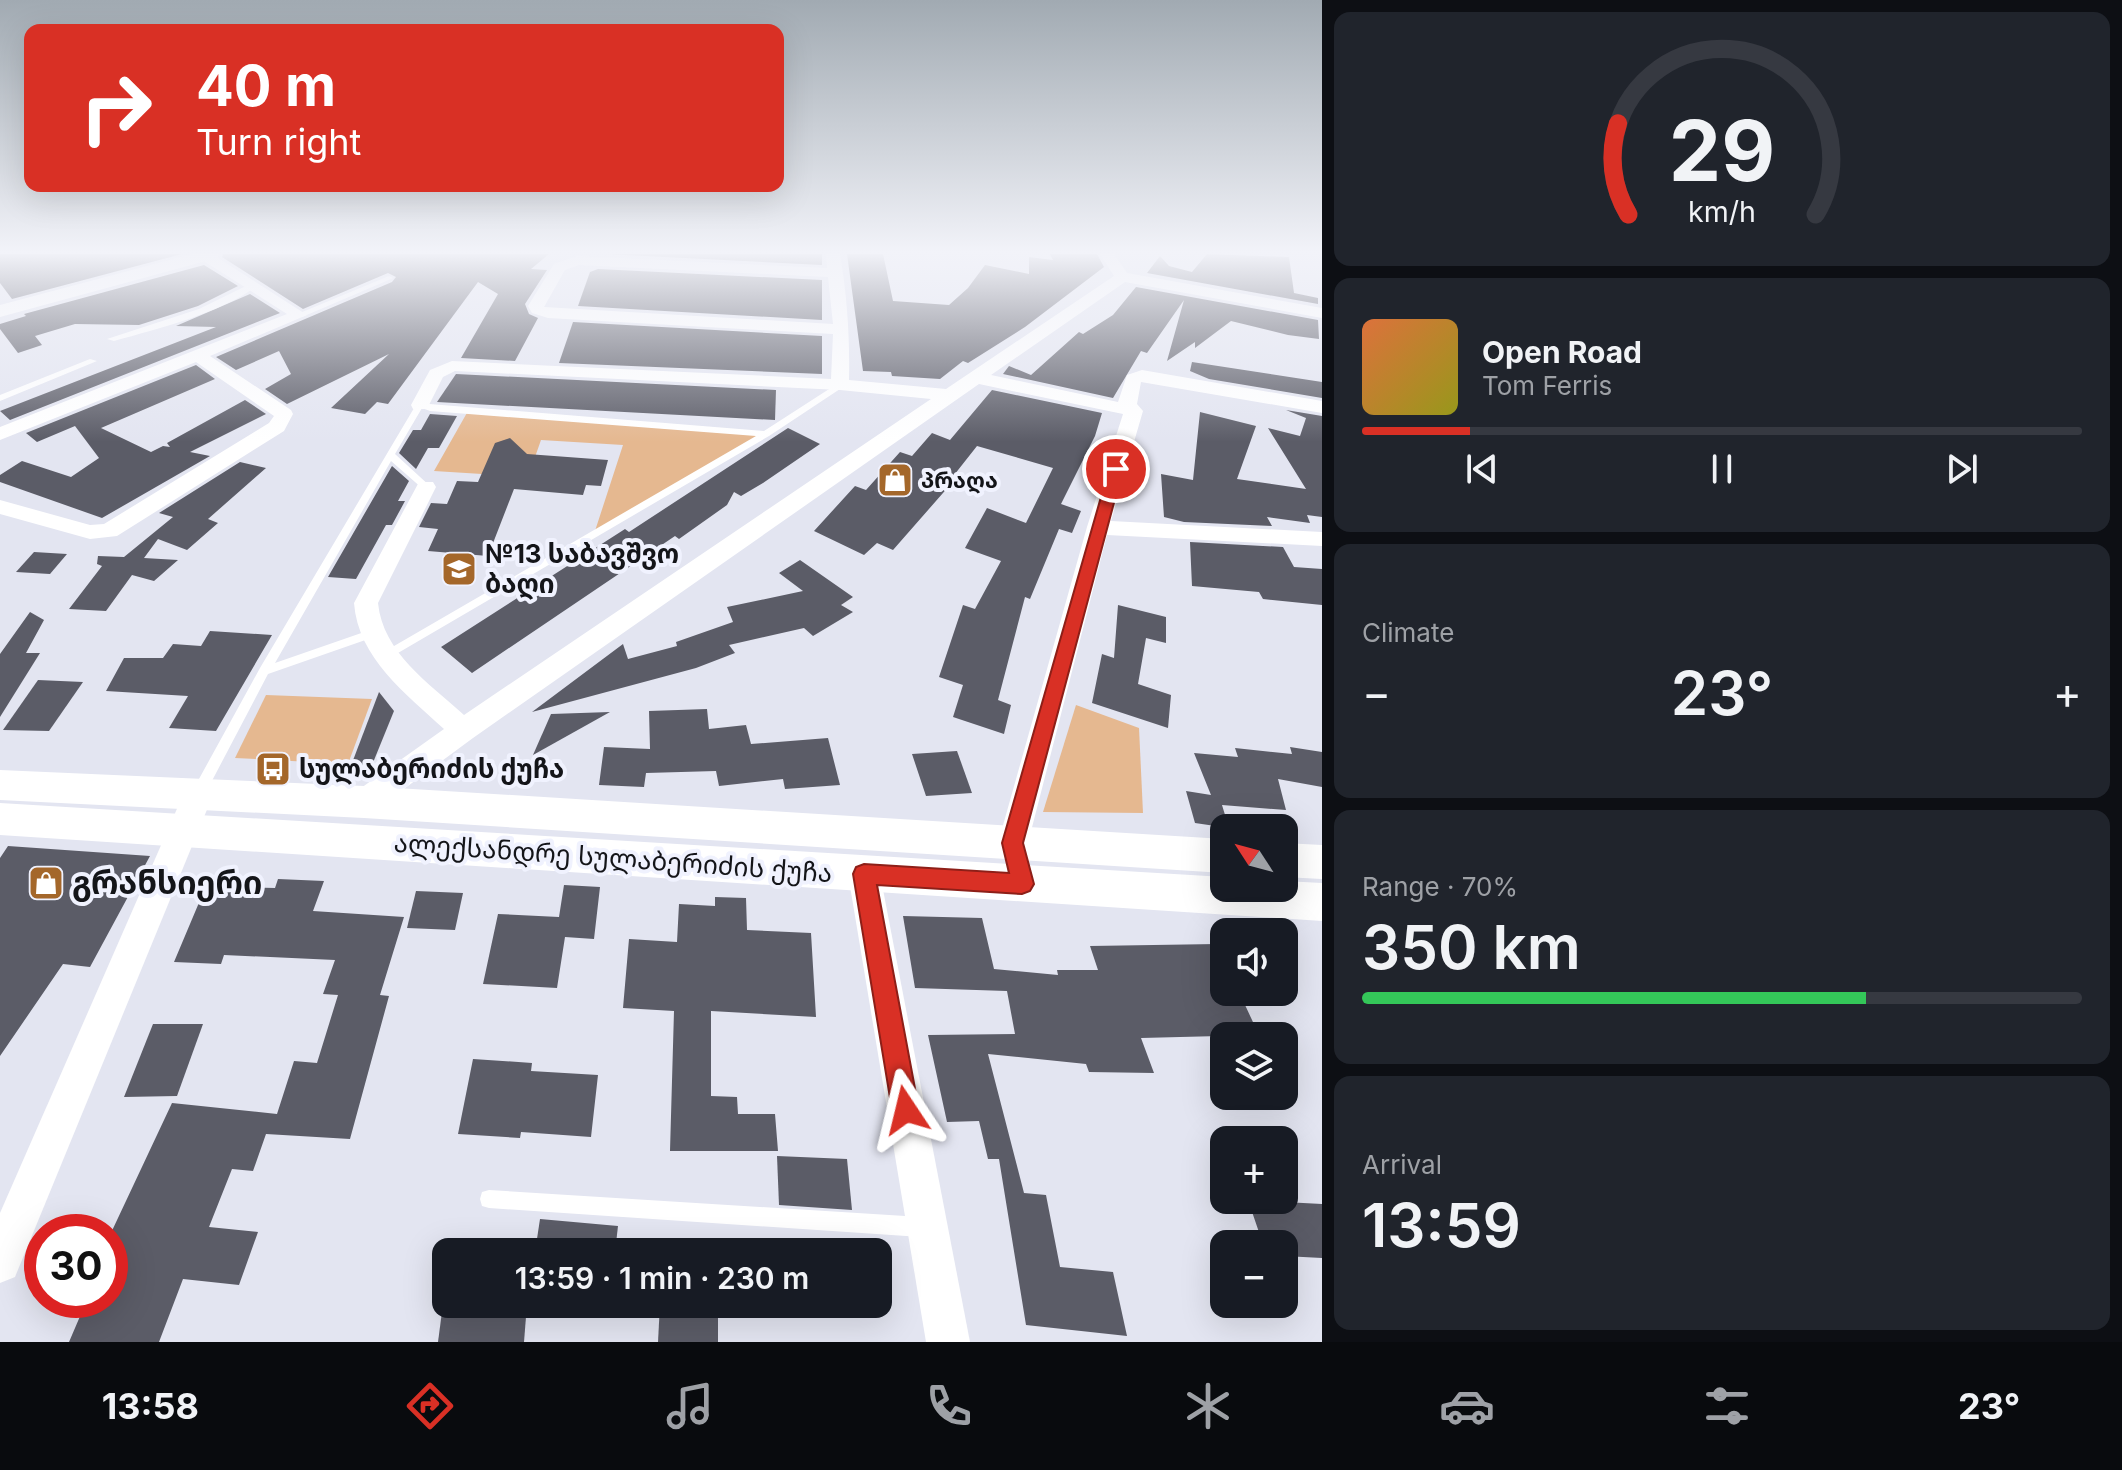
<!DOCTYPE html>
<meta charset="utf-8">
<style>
:root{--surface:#171b24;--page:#20242c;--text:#f1f3f6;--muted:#9ea1a6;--line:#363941;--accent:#d93025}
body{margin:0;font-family:Inter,"Noto Sans Georgian",sans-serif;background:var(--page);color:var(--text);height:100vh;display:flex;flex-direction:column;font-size:30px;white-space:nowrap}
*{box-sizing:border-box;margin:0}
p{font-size:26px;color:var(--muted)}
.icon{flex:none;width:44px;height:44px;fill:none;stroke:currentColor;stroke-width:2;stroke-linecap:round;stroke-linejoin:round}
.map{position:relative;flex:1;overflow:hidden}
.side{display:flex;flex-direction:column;gap:12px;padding:12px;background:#0d0f14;width:800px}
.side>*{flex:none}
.top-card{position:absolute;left:24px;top:24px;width:760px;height:168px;border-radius:16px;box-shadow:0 8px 32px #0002;background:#d93025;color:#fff;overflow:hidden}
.needle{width:52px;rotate:306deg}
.fabs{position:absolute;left:1210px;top:814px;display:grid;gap:16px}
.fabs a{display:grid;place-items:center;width:88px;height:88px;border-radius:16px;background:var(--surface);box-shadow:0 8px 32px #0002;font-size:40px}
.speed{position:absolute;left:24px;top:1214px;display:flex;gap:16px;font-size:40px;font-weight:700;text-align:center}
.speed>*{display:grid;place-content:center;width:104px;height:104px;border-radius:50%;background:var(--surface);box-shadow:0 8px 32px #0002;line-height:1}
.speed .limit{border:12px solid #d22;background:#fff;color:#111}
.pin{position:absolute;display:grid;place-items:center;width:68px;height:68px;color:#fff;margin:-34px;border:4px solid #fff;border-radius:50%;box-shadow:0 2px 8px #0007}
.me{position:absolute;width:88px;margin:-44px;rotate:350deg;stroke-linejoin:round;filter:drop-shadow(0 0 6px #0008)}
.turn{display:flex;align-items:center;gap:28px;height:168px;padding:0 40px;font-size:36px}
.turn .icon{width:104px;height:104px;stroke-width:2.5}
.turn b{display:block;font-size:56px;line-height:68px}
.big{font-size:60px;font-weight:600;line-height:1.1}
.side .tile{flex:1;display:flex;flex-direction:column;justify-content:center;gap:12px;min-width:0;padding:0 28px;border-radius:16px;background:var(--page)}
.side .dial{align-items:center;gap:0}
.dial svg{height:208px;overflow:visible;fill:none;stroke:var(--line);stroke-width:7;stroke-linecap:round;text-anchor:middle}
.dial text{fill:var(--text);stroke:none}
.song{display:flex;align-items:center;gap:24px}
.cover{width:96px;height:96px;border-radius:12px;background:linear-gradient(135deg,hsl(20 70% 55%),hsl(60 70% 35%))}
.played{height:8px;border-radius:4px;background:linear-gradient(90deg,var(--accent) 15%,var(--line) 15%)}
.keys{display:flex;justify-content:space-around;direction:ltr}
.heat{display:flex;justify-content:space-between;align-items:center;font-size:44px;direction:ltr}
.charge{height:12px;border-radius:6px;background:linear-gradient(90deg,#34c759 70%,var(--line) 0)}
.trip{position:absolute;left:432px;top:1238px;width:460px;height:80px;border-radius:16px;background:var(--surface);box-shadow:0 8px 32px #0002;font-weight:600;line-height:80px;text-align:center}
.tabs{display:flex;height:128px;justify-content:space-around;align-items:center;background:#090b0e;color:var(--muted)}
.tabs .icon{width:56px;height:56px}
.tabs .current{color:var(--accent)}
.tabs b{font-size:36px;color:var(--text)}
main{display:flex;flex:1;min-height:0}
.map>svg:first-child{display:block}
.green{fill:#e5b890}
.building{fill:#5b5c67}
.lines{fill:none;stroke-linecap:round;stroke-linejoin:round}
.service{fill:#fff;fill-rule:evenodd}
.minor{fill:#fff;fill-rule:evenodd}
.tertiary{fill:#fff;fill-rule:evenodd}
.route{fill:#d93025;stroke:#8d1f18;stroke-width:2}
.labels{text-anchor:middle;stroke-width:8;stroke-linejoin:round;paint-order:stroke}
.far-poi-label{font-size:22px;font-weight:bold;fill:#141519;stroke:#f0f2fe;text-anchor:start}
.poi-label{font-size:26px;font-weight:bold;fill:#141519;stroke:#f0f2fe;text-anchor:start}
.street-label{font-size:26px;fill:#141519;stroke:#f0f2fe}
.near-poi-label{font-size:32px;font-weight:bold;fill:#141519;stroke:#f0f2fe;text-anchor:start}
</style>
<main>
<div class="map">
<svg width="1322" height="1342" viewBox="0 0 1322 1342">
<rect width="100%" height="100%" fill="#e3e5f1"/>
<!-- green -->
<g class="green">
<path d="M468 411 766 434 594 534 623 445 541 440 528 477 434 471Z"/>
<path d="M266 695 372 699 348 764 235 758Z"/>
<path d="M1076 705 1139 728 1143 813 1043 812Z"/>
</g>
<!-- building -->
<g class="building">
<path d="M0 254H182L12 299 0 283Z"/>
<path d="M223 254H549L531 269 547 270 525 304 529 314 538 318 515 361 461 358 498 294 478 282 388 404 377 402 365 414 331 408 389 354 287 404 265 389 291 374 279 351 236 370 216 357 392 282 396 277 388 273 303 309 222 257Z"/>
<path d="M605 254H822V265Z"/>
<path d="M847 254H883L893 301 949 305 968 288 985 265 1029 274V257L1053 260 1050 254H1097L1104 267 1025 327 968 363 963 361 940 379 892 376 891 372 863 371Z"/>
<path d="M1207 254 1289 257 1294 293 1318 298V304L1147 273 1160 256 1169 266 1192 272Z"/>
<path d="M204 265 238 286 198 306 139 325 75 324 35 336 42 345 18 353 0 329V324L26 316 24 314Z"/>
<path d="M598 269 822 280V320L578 306 590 272Z"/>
<path d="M1136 287 1318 320 1319 339 1288 335 1231 321 1195 348V342L1167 361 1184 300 1147 353 1141 351 1113 398 1003 374 1009 366 1031 375 1079 332 1083 334 1113 315Z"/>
<path d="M250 294 280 313 10 420 0 411 216 327 176 326Z"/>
<path d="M573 322 822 336V374L559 363Z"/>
<path d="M1192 362 1322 382V398L1209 379 1190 371Z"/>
<path d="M196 365 215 379 101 428 151 452 163 446 170 447 167 443 245 400 266 414 190 452 210 456 102 518 0 482V475L22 461 71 477 99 458 75 426 37 442 26 433Z"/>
<path d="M456 374 776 390 775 420 437 402Z"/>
<path d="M992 390 1102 413 1095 436 1061 504 1081 511 1072 533 1059 529 1030 599 1025 597 998 700 1011 705 1004 734 953 717 963 685 939 677 963 605 975 609 1001 561 965 548 987 508 1026 523 1053 468 977 446 947 484 950 485 893 550 877 543 864 555 814 531 855 486 866 490 900 452 912 456 932 433 950 440Z"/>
<path d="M1286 410 1322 416V517L1307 515 1310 523 1267 517 1272 526 1184 522 1164 517 1161 474 1193 480 1200 412 1256 426 1237 479 1306 489 1268 428 1300 436 1306 418Z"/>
<path d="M430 414 457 416 439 448H428L416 469 399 453 413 430H421Z"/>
<path d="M788 428 820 444 763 483 741 496 734 492 727 505 679 539 675 536 472 673 441 647 625 529 629 532Z"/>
<path d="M510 438 527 454 608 460 601 486 586 485 583 495 514 489 488 556 428 551 438 529 419 527 431 503 447 504 457 481 478 482 495 443Z"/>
<path d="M240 462 266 468 208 519 218 523 187 550 158 539 144 558 178 560 154 581 132 575 106 611 69 609 102 566 97 564 98 556 124 557 173 517 159 513Z"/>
<path d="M392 466 409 481 398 501H405L392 525H386L356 579 328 577Z"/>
<path d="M1190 542 1283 547 1294 567 1322 569V605L1263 599 1259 592 1192 586Z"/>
<path d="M34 552 67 554 50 574 16 572Z"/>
<path d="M800 560 853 597 841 605 853 612 813 636 804 628 729 645 735 653 696 668 532 712 623 644 628 659 677 646 676 642 733 622 727 607 803 591 779 573Z"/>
<path d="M1118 605 1166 617V643L1146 638 1138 684 1171 695 1168 728 1092 703 1102 654 1114 658Z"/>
<path d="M30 612 44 620 26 653H40L0 717V654Z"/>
<path d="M210 631 272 635 216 731 169 728 188 696 106 691 124 658H163L173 644 201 646Z"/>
<path d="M38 680 83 682 49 731 3 730Z"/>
<path d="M379 692 394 711 370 770 352 763Z"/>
<path d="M707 709 709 729 746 725 751 744 828 738 840 785 785 789 783 779 719 786 716 771 646 773 644 787 599 785 604 747 650 749 649 711Z"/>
<path d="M610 712 533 755 551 714Z"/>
<path d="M1290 747 1322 752V787L1278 779 1286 810 1222 805 1229 828 1195 823 1186 791 1211 795 1194 753 1238 757 1235 748 1292 754Z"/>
<path d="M957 751 972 793 926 796 912 754Z"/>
<path d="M8 846 150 856 90 967 63 964 0 1056V858Z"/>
<path d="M278 879 324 881 313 911 404 917 380 995 389 996 350 1139 266 1134 253 1171 232 1169 209 1227 258 1232 239 1285 183 1279 159 1342H69L87 1300H110V1235L172 1103 277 1114 294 1061 317 1063 338 995 323 994 335 960 224 955 221 964 174 962 206 886 275 888Z"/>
<path d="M564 885 600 887 594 939 565 937 557 988 483 984 498 914 559 917Z"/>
<path d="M416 891 463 893 455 930 407 928Z"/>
<path d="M715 897 746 898 747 930 811 933 816 1017 711 1011V1096L737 1097 738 1114H775L778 1151H670L674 1011 623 1008 629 939 677 942 679 904 715 906Z"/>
<path d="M903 916 982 918 994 969 1058 975 1057 970H1098L1090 946 1217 944 1224 960V992H1239L1259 1035 1141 1038 1154 1073 1089 1072 1086 1064 988 1054 1024 1193 1046 1195 1060 1267 1113 1272 1127 1336 1026 1325 999 1159H988L979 1121 947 1122 928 1035 1015 1034 1007 991 915 988Z"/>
<path d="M153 1024H203L177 1096 124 1097Z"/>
<path d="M473 1059 532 1063 531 1071 598 1075 591 1137 521 1132 520 1138 458 1134Z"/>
<path d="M777 1156 847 1159 852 1210 779 1205Z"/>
<path d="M1248 1200 1322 1204V1258L1284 1256V1244H1263Z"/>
<path d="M540 1219 618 1226 615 1252H535Z"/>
<path d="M443 1304H527L524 1342H438Z"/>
<path d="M660 1304H718V1342H658Z"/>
</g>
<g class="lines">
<!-- service -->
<g class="service">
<path d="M389 276 393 278 391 279 302 317 295 315Z"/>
<path d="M250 284 257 286C218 314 160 328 114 341L107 339 199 309Z"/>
<path d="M90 359 97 361 0 401V395Z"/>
<path d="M840 382 844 385 843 387 769 436 386 660 380 656 382 653 756 436 430 411 422 408 395 454 431 487 429 489H423L391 461 275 663 370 630 376 634 374 637 268 674 204 796 199 798 194 796 192 792 194 788 260 668 417 403 764 431Z"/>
<path d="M489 1190 921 1217 928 1220 931 1227 928 1234 921 1237 489 1208 482 1206 480 1199 482 1192Z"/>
</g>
<!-- minor -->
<g class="minor">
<path d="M198 254H212L307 315 210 356 291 410 293 414 284 431 117 536 90 539 0 514V500L90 525 104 524 269 423 274 416 196 362 0 440V427L287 314 199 258Z"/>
<path d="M826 254H840C847 295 850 337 849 380L946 389 1114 276 1100 254H1114L1127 273 1322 308V318L1125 282 991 375 1118 402 1127 375 1142 370 1322 401V413L1141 382 1137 404 1143 411 1111 521 1322 532V546L1107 535 1028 843 1024 853 1013 857 1002 853 998 843 1087 527 1123 414 979 384 473 738 374 811 364 815 354 811 349 802 354 793 444 729C406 694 358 658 354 603L419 482H433L436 487 378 603C383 653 429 683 464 715L931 399 840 390 455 371 443 377 427 409H413L411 405 430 370 452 361 831 379 833 334 548 318 532 313 528 306 554 264 577 256 827 268ZM579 265 828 277 833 324 544 307 565 270Z"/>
<path d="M198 782 208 786 213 795 15 1277 0 1283V1213L183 795 188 786Z"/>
<path d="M864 860 875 864 880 874 970 1342H926L848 874 853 864Z"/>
</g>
<!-- tertiary -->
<g class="tertiary">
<path d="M192 254H220L217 258 0 317V305Z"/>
<path d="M0 770 364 786 1224 839V873L364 818 0 800Z"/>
<path d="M0 803 1224 877V888H1284V881L1322 883V921L0 835Z"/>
<path d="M1284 843 1322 845V879L1284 877Z"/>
</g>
</g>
<!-- sky -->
<linearGradient id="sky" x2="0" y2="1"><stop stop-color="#a1aab2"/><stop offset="0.57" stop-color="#f2f3f9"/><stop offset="1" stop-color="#f2f3f9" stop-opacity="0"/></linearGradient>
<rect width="1322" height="442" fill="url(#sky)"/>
<!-- route -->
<path class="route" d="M1116 465 1123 469 1023 843 1034 884 1030 891 1022 894 877 885 919 1110 915 1119 906 1123 896 1119 892 1110 853 874 856 867 864 864 1009 873 1002 843 1109 469Z"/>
<!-- icons -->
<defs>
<symbol id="shop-square" viewBox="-11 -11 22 22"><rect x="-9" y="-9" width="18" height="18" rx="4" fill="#a4672a" stroke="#f0f2fe"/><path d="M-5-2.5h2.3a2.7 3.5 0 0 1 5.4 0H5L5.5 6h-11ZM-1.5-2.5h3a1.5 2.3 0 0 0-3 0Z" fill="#fff"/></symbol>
<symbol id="school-square" viewBox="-11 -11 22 22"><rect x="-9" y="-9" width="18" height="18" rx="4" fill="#a4672a" stroke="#f0f2fe"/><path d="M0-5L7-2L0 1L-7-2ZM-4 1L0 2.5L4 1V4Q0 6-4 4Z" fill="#fff"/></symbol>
<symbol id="bus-square" viewBox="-11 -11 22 22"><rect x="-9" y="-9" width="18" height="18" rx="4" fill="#a4672a" stroke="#f0f2fe"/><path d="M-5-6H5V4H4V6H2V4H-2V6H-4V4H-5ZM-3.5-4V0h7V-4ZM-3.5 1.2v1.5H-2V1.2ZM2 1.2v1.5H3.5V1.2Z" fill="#fff"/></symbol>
</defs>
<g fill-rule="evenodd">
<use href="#shop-square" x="875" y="460" width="40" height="40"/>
<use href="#school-square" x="439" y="549" width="40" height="40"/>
<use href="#bus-square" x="253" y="749" width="40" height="40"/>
<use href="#shop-square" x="26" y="863" width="40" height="40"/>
</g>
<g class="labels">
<!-- far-poi labels -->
<g class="far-poi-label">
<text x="921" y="488">პრაღა</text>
</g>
<!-- poi labels -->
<g class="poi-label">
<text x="485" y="563">№13 საბავშვო<tspan x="485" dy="30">ბაღი</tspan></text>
<text x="299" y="778">სულაბერიძის ქუჩა</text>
</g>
<!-- street labels -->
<g class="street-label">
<text transform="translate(613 858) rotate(4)" y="9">ალექსანდრე სულაბერიძის ქუჩა</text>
</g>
<!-- near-poi labels -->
<g class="near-poi-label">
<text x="72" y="894">გრანსიერი</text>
</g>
</g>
</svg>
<div class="fabs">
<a><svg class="needle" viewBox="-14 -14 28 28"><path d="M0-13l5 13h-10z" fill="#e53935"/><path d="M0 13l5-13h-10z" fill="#9ea1a6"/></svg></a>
<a><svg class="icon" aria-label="sound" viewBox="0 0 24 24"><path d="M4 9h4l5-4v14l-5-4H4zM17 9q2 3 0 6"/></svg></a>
<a><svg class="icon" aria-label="layers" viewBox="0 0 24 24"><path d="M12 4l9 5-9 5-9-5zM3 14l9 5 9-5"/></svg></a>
<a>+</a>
<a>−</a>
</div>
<div class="speed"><div class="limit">30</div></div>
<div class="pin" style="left:1116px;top:469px;background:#d93025"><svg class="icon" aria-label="arrive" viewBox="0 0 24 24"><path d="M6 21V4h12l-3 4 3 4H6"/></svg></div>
<svg class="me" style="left:906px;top:1110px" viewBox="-20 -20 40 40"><path d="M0-17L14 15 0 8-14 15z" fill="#d93025" stroke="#fff" stroke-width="4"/></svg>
<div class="trip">13:59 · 1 min · 230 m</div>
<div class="top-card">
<div class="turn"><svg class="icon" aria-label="right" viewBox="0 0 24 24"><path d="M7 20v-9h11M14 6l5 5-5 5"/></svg><div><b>40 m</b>Turn right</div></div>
</div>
</div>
<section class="side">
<div class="tile dial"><svg viewBox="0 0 100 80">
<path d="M14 69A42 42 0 1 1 86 69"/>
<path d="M14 69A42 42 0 0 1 10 34" stroke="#d93025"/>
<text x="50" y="56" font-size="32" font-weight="700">29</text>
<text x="50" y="72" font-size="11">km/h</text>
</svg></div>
<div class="tile">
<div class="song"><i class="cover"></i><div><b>Open Road</b><p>Tom Ferris</p></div></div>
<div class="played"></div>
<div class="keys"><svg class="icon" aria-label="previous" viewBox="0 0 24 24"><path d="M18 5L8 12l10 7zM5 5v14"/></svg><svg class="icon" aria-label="pause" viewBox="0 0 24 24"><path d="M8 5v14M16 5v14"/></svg><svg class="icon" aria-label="next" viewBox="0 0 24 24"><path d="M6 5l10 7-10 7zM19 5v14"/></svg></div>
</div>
<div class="tile"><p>Climate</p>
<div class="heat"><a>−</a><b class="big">23°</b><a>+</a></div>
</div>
<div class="tile"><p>Range · 70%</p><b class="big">350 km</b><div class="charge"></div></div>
<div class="tile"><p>Arrival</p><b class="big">13:59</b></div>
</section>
</main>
<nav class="tabs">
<b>13:58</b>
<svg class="icon current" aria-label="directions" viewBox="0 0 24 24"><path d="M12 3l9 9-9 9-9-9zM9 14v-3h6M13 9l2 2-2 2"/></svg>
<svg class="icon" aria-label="music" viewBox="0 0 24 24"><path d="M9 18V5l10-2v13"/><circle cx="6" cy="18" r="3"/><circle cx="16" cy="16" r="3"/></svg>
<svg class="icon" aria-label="phone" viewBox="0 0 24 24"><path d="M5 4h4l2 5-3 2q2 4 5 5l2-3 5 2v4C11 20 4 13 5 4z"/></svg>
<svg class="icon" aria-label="climate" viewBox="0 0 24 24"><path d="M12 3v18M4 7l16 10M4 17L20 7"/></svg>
<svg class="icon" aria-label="car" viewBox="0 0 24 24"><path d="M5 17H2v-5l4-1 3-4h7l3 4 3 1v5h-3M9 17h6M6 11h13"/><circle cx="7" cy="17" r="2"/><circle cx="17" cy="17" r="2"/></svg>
<svg class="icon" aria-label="filters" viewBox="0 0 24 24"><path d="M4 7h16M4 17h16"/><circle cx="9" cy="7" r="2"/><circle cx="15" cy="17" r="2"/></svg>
<b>23°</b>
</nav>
